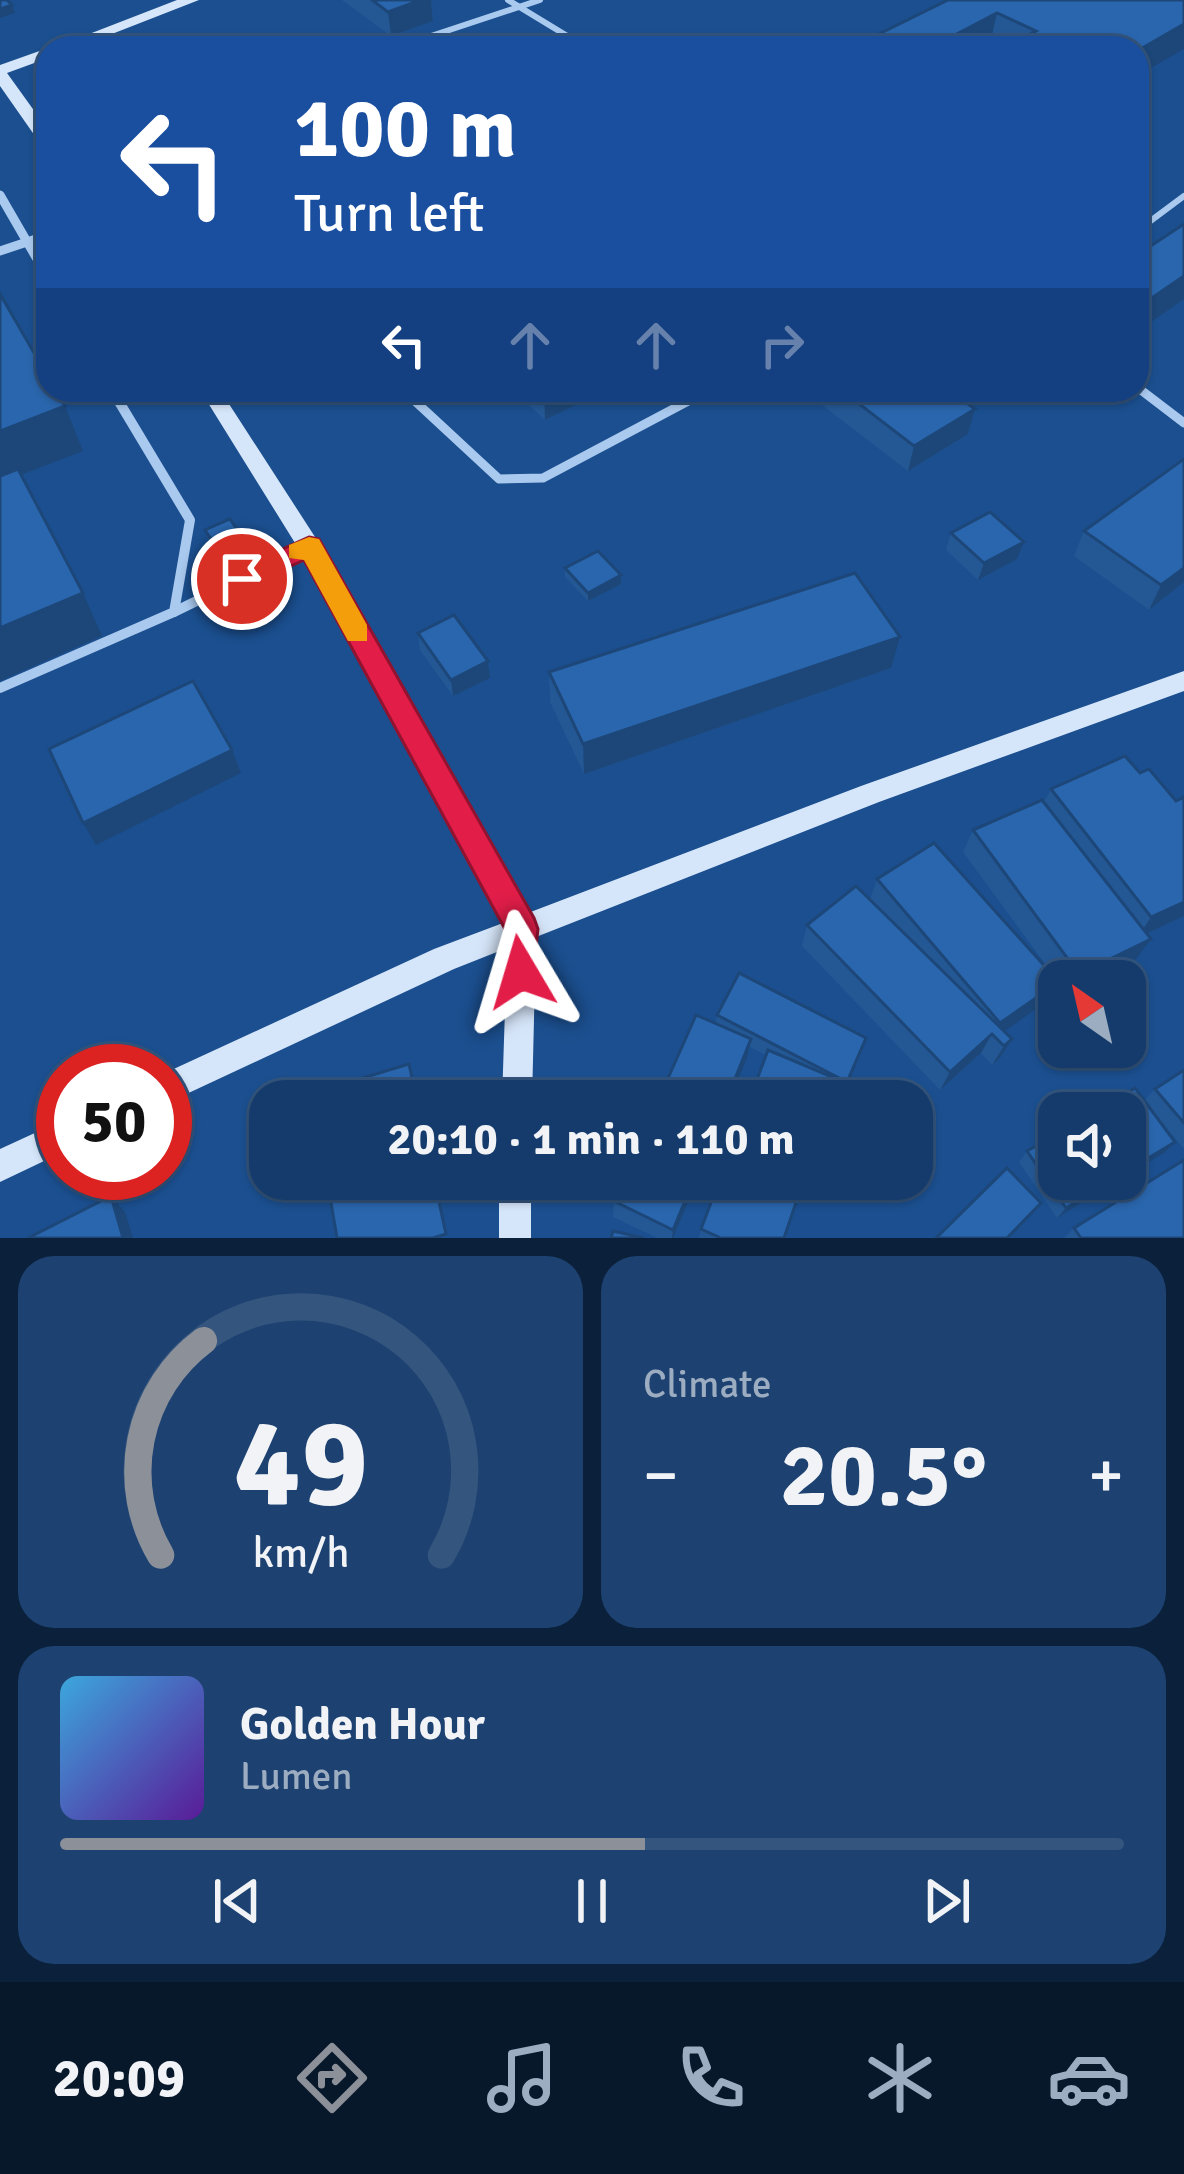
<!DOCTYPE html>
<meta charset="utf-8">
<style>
:root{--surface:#143b6b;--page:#1d4271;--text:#f1f3f6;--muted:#9dadc1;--line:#33557e;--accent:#8c9099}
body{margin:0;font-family:Signika,sans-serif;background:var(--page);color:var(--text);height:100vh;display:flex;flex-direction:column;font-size:45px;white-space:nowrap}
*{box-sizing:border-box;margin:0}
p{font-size:39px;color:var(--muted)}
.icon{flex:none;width:66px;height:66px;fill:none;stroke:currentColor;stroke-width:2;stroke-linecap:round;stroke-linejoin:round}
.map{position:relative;height:1238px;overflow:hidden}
.side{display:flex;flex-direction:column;gap:18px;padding:18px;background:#0b203b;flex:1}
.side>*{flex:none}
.top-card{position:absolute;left:36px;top:36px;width:1113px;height:366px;border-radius:36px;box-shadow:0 3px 9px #0004,0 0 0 3px var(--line);background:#1a4fa0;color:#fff;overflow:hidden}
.needle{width:78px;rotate:326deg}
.tools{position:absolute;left:1038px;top:960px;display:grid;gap:24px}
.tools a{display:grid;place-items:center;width:108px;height:108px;border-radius:24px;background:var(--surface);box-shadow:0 3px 9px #0004,0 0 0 3px var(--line);font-size:60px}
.speed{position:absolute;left:36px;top:1044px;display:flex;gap:24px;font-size:60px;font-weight:700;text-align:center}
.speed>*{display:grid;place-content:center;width:156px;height:156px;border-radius:50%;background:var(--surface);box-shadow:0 3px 9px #0004,0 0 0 3px var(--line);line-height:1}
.speed .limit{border:18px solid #d22;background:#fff;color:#111}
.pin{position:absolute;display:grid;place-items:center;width:102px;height:102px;color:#fff;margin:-51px;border:6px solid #fff;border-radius:50%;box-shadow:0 3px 12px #0007}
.me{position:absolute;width:132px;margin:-66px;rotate:353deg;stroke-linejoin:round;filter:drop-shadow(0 0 9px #0008)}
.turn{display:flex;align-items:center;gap:42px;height:252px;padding:0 60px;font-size:54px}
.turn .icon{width:156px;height:156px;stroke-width:2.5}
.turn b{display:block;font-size:84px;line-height:102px}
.lanes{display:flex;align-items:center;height:114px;padding:0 60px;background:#0003;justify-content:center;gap:60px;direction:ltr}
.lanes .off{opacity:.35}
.big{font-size:90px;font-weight:700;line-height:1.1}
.side .tile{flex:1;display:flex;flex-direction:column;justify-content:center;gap:18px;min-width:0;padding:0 42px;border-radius:36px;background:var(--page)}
.side .dial{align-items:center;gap:0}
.dial svg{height:312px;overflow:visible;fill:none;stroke:var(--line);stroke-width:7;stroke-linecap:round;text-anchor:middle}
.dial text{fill:var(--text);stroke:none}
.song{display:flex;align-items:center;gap:36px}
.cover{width:144px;height:144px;border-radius:18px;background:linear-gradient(135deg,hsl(200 70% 55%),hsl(270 70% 35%))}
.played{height:12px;border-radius:6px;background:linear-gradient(90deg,var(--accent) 55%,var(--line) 55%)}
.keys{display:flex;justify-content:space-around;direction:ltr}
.heat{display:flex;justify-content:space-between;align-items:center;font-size:66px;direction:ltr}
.side .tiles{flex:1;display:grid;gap:18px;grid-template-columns:1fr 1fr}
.tile:last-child{grid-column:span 2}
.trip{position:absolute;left:249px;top:1080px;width:684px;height:120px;border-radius:36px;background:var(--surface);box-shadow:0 3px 9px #0004,0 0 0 3px var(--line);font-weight:700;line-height:120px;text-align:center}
.tabs{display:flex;height:192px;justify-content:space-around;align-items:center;background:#08182b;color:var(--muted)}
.tabs .icon{width:84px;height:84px}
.tabs .current{color:var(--accent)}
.tabs b{font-size:54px;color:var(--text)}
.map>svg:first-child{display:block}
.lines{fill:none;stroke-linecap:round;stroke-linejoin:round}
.service-far1{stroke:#a9c9ee;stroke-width:6}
.service{stroke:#a9c9ee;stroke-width:9}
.minor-far1{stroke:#a9c9ee;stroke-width:9}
.minor{stroke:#a9c9ee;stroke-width:10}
.secondary{fill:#d6e6fa;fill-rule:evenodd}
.wall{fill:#245895}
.shaded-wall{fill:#1d4779}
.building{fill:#2a66ad;stroke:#1d4779;stroke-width:3}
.route{fill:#e11d48;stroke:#92132f;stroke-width:3}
.slow{fill:#f59e0b}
</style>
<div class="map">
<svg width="1184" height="1238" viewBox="0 0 1184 1238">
<rect width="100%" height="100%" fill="#1b4f8f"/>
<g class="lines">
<!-- service-far1 -->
<g class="service-far1">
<path d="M508 0 587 48"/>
<path d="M395 48 540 0"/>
<path d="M1137 231 1184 196"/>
</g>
<!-- service -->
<g class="service">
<path d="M1137 387 1184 423"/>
<path d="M403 390 499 479 543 478 709 390"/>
</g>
<!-- minor-far1 -->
<g class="minor-far1">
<path d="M0 195 48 278"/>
<path d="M0 251 48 235"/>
</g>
<!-- minor -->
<g class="minor">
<path d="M174 612 309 546"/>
<path d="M0 688 174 612 190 520 112 390"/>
</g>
<!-- secondary -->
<g class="secondary">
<path d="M177 0H199L76 48H53Z"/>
<path d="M48 48V58L7 73 48 130V147L42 146 0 86V65Z"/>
<path d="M200 390H220L317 540 528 913 861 786 1184 671V691L879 802 536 937 532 1101H502L507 948 454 969 165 1104V1073L434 949 503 923 300 551Z"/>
<path d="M63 1120V1152L0 1182V1149Z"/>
<rect x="499" y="1179" width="32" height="59"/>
</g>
</g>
<!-- wall -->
<g class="wall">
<path d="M342 0H431L433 21 391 36Z"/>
<path d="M948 0 1137 48H998L990 44 983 48H875L877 35Z"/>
<path d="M513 390H606L545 420Z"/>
<path d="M825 390H948L975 409 968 434 908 471 822 405Z"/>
<path d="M1184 459V582L1149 610 1074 556 1084 531Z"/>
<path d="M205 530 275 591 250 603 208 539Z"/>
<path d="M951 533 1017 559 978 580 946 550Z"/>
<path d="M565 568 621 584 588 601 565 577Z"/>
<path d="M418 633 488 661 490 678 453 696 420 650Z"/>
<path d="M891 668 584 774 550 702 549 672Z"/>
<path d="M1140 773 1176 801 1184 797V916L1147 933 1136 959 1093 981H1059L1046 1002 1004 1031 1012 1039 1000 1058 992 1065 981 1053 940 1090 802 946 807 925 870 900 877 879 1054 976 963 852 973 830 1044 802 1051 789Z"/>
<path d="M717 1015 866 1038 842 1094 750 1047 729 1101H658L716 1024Z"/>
<path d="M1184 1070V1149L1144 1101 1155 1089Z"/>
<path d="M1027 1151 1059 1179H1121L1057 1218 1019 1162Z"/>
<path d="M624 1179H698L673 1238H657L613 1217 614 1201Z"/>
<path d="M1074 1228 1184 1238H1064Z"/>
<path d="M701 1229 784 1238H699Z"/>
</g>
<!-- shaded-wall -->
<g class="shaded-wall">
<path d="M421 0H431L433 21 391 36 388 12Z"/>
<path d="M12 5 15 13 0 18V9Z"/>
<path d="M997 13 990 44 983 48H930Z"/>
<path d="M1184 24V49L1137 76V51Z"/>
<path d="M1184 276V299L1137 332V308Z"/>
<path d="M544 390H606L545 420Z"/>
<path d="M65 406 83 451 0 483V431Z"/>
<path d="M975 409 968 434 908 471 914 446Z"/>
<path d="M1024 542 1017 559 978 580 984 563Z"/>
<path d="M1184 568V582L1149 610 1161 585Z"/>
<path d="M621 575V584L588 601V593Z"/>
<path d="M273 583 275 591 250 603 247 594Z"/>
<path d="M83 593 102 636 0 681V628Z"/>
<path d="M900 637 891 668 584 774 583 744Z"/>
<path d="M488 661 490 678 453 696 451 680Z"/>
<path d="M232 750 241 773 96 845 83 823Z"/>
<path d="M1184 902V916L1137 938 1151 917Z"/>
<path d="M1151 939 1136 959 1093 981H1075L1079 974Z"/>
<path d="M1059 982 1046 1002 995 1038 993 1035 1000 1023Z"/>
<path d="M992 1034 981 1053 940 1090 950 1072Z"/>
<path d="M751 1039 747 1058 729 1101H726Z"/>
<path d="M1012 1039 1000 1058 992 1065 1004 1046Z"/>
<path d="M1175 1142 1164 1153 1125 1176V1172Z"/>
<path d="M694 1179H698L673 1238H672L673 1230Z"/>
<path d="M1113 1179H1121L1057 1218 1066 1208Z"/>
<path d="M111 1196 125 1212 133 1238H123Z"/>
</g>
<!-- building -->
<g class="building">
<path d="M0 0H7L12 5 0 9Z"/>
<path d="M372 0H421L388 12Z"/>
<path d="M948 0H1184V24L1137 51V48H1003L1036 31 997 13 930 48H902L877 35Z"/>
<path d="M1184 224V276L1137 308V255Z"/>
<path d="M0 294 48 377V390H55L65 406 0 431Z"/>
<path d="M841 390H948L975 409 914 446Z"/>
<path d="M1184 459V568L1161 585 1084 531Z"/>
<path d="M18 469 83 593 0 628V476Z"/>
<path d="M990 512 1024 542 984 563 951 533Z"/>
<path d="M230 519 273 583 247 594 205 530Z"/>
<path d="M598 551 621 575 588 593 565 568Z"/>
<path d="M855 573 900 637 583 744 549 672Z"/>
<path d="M454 615 488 661 451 680 418 633Z"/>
<path d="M193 681 232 750 83 823 49 749Z"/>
<path d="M1125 756 1140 773 1149 769 1176 801 1184 797V902L1151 917 1051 789Z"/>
<path d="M1042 800 1151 939 1079 974 973 830Z"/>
<path d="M934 843 1059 982 1000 1023 877 879Z"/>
<path d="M856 886 1012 1039 1004 1046 992 1034 950 1072 807 925Z"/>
<path d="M739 973 866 1038 847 1082 717 1015Z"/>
<path d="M696 1015 751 1039 726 1101H658Z"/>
<path d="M768 1050 837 1079 830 1101H749Z"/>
<path d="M409 1064 417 1101H314L313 1093Z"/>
<path d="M1184 1070V1123L1155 1089Z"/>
<path d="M1135 1088 1175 1142 1125 1172V1113H1093Z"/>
<path d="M1059 1133V1179H1113L1066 1208 1027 1151Z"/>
<path d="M1184 1160V1238H1081L1074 1228Z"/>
<path d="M1007 1168 1041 1203 1007 1238H936Z"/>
<path d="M327 1179H434L446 1234 433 1238H337Z"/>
<path d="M624 1179H694L673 1230 614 1201Z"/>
<path d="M720 1179H804L784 1238H721L701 1229Z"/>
<path d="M111 1196 123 1238H28Z"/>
<path d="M613 1231 644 1238H611Z"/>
</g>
<!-- route -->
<path class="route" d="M309 537 319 539 534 918 538 929 532 983 521 987 509 983 506 931 304 560 242 589 228 579 232 572Z"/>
<!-- slow -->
<path class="slow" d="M309 537 319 539 367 625V641H348L304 560 289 558V545Z"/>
</svg>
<div class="tools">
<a><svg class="needle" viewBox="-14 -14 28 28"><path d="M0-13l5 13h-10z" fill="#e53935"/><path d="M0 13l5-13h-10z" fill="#9dadc1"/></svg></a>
<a><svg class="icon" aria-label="sound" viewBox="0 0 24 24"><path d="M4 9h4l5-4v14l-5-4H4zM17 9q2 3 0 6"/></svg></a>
</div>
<div class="speed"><div class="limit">50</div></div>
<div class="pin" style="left:242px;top:579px;background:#d93025"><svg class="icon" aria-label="arrive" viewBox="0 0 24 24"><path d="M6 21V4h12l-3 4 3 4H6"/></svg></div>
<svg class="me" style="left:521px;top:972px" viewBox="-20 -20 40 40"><path d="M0-17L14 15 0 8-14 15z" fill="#e11d48" stroke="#fff" stroke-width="4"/></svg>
<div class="trip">20:10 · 1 min · 110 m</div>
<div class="top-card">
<div class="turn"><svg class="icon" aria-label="left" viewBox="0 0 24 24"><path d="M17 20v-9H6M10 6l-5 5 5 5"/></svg><div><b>100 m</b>Turn left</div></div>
<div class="lanes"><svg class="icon" aria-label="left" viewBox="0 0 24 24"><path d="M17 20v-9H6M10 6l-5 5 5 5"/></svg><svg class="icon off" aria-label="ahead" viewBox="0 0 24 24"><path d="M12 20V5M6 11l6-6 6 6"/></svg><svg class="icon off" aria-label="ahead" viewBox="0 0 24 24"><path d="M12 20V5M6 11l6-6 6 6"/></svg><svg class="icon off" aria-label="right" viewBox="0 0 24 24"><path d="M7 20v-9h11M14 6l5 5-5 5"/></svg></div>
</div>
</div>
<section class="side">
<div class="tiles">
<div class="tile dial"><svg viewBox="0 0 100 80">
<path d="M14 69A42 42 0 1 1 86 69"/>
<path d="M14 69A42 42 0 0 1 25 14" stroke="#8c9099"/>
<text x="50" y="56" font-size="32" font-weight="700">49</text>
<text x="50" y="72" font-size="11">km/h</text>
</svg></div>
<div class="tile"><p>Climate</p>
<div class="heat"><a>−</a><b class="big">20.5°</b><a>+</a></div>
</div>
<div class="tile">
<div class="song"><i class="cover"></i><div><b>Golden Hour</b><p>Lumen</p></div></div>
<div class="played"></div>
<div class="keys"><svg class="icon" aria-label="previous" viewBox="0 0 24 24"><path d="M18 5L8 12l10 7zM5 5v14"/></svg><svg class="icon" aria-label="pause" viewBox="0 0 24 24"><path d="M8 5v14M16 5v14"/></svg><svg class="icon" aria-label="next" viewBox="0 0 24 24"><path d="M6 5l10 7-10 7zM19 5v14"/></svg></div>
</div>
</div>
</section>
<nav class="tabs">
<b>20:09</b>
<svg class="icon current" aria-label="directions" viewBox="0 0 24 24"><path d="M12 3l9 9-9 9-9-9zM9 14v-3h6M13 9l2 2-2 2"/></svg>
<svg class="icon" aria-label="music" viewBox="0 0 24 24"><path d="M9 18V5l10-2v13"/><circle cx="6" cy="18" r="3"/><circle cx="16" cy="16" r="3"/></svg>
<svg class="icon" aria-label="phone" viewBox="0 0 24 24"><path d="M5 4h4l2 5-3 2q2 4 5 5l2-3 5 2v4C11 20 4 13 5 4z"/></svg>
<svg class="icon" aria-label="climate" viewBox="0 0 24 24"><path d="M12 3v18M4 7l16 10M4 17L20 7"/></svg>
<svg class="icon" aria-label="car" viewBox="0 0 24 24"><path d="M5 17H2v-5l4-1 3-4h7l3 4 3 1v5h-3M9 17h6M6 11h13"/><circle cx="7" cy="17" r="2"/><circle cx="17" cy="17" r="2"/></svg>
</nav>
